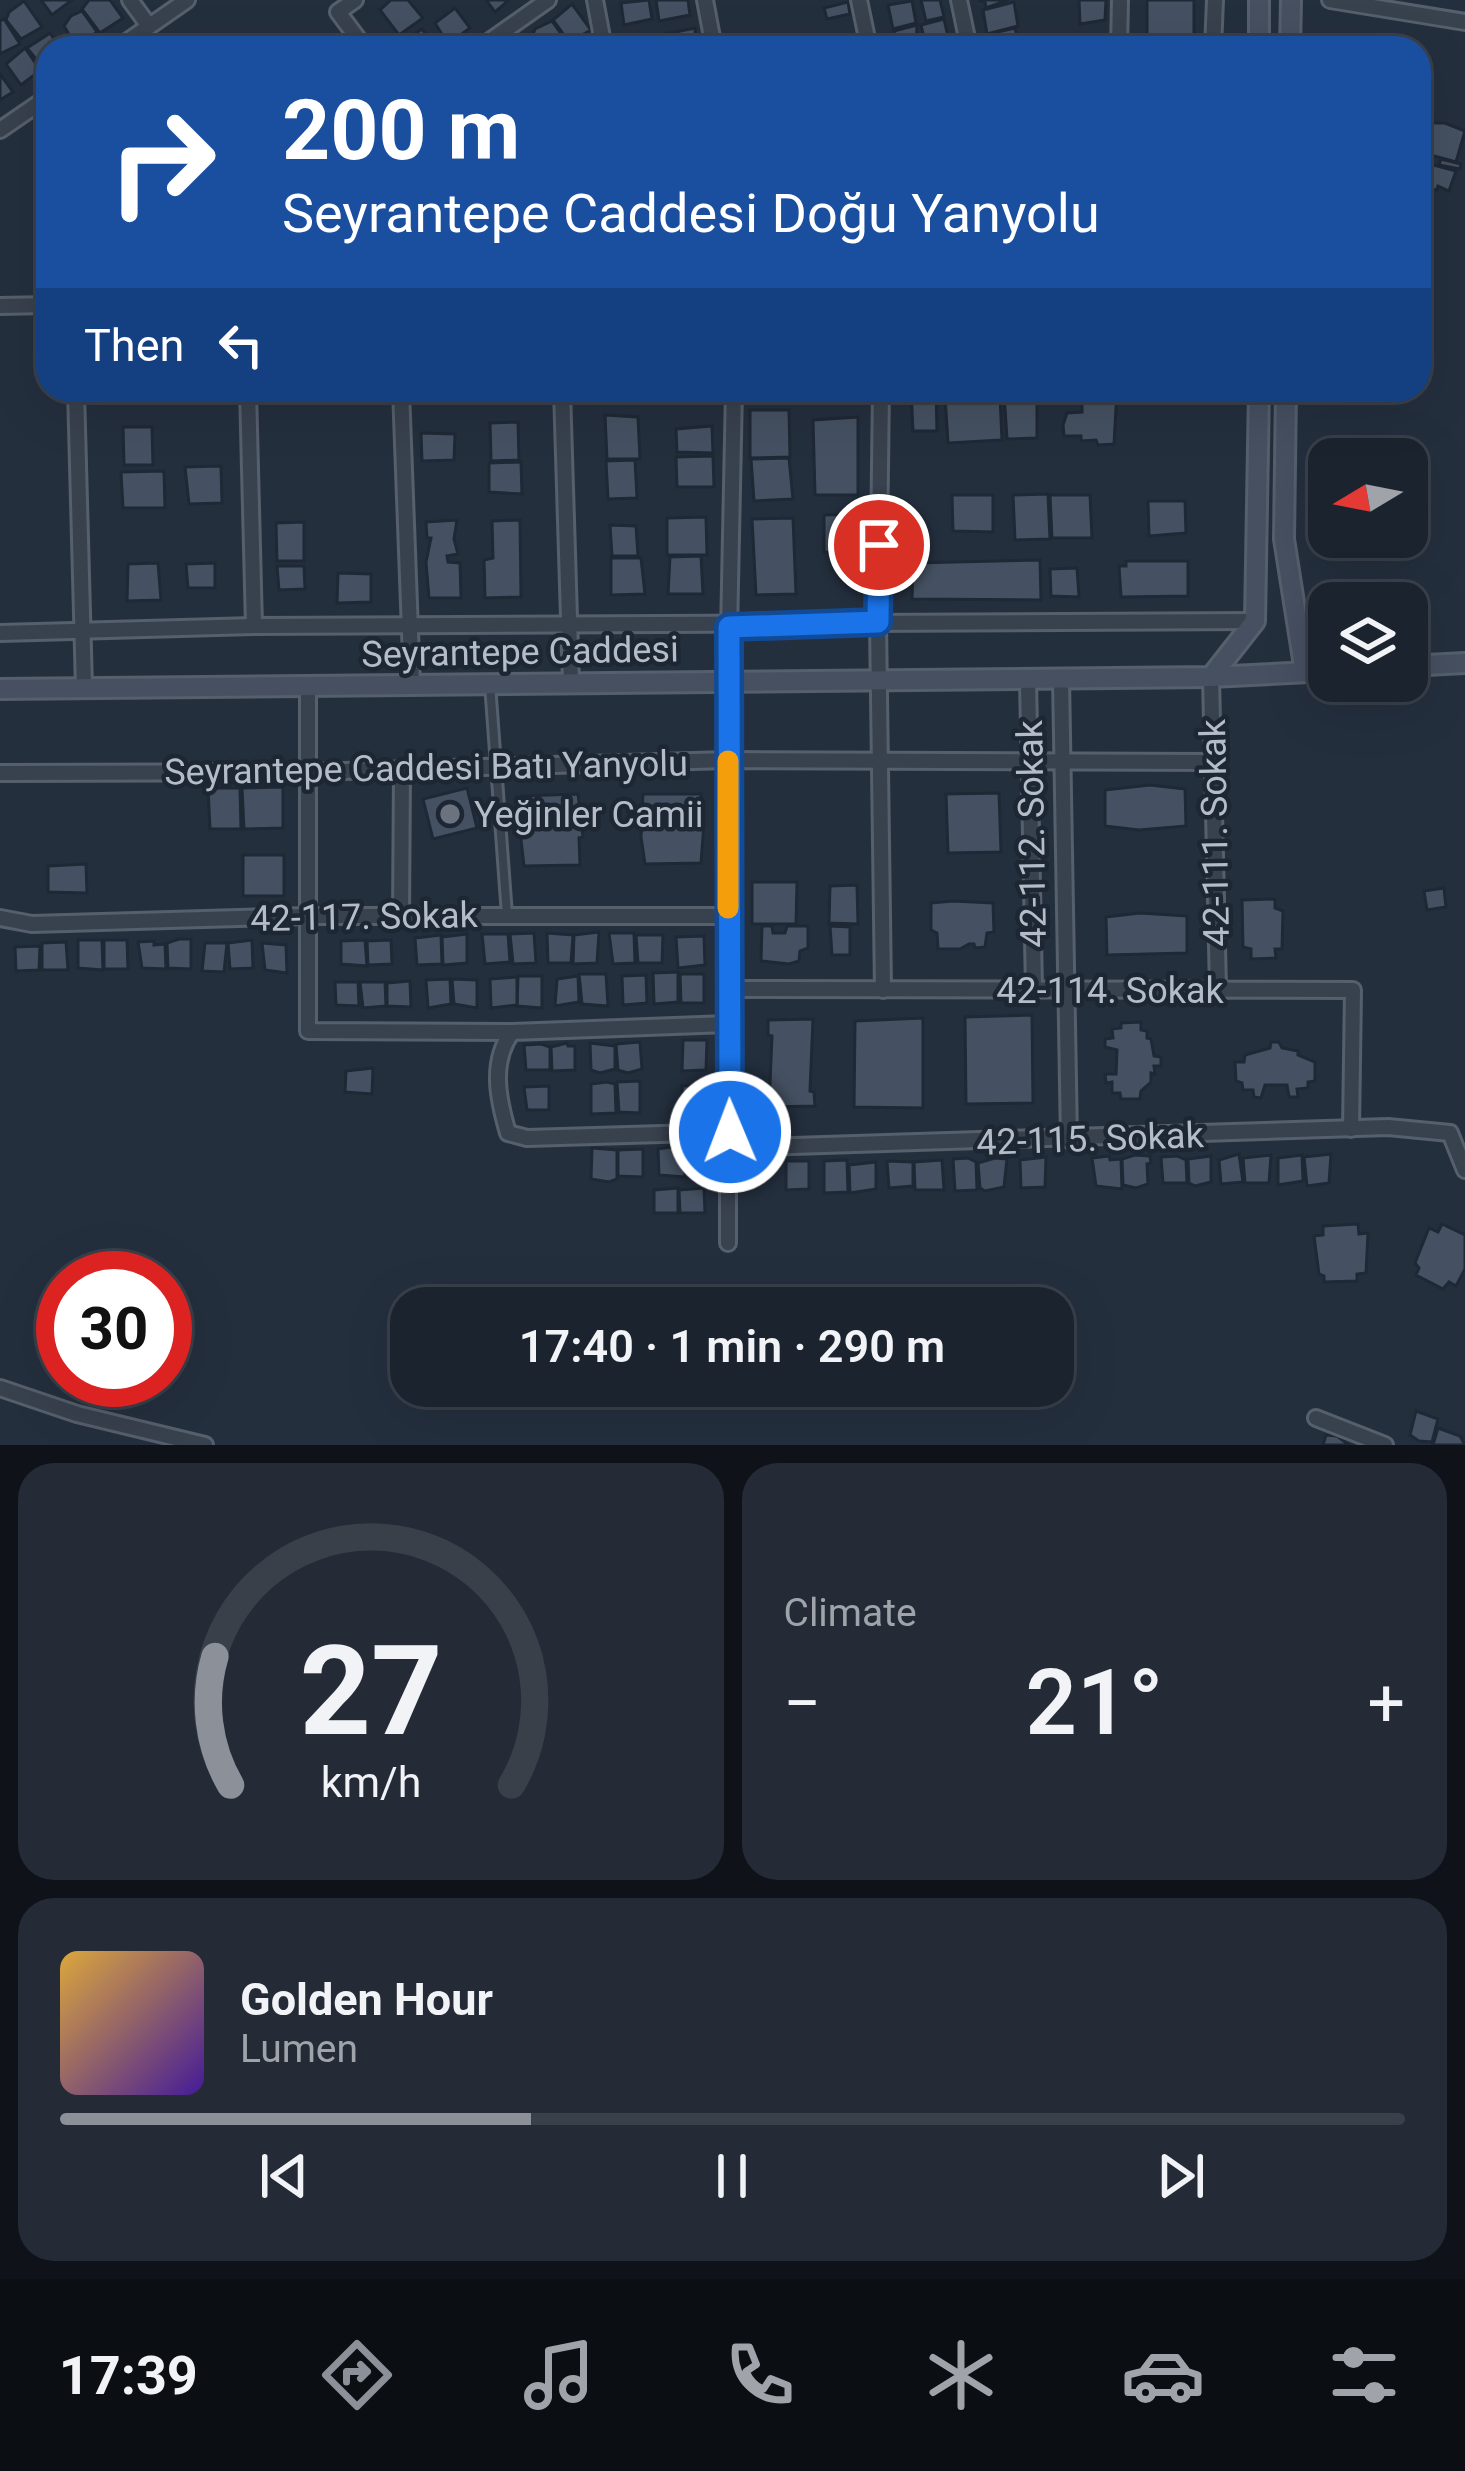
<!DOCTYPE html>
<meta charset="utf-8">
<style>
:root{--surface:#1b232e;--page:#242b36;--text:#f1f3f6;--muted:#a0a4aa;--line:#39404a;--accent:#8c9099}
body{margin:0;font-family:Roboto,sans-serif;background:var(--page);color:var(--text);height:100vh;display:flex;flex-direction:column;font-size:45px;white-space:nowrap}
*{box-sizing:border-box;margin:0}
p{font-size:39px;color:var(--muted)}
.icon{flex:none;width:66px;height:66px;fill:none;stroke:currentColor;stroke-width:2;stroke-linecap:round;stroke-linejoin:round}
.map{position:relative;height:1445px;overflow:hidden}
.panel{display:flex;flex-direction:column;gap:18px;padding:18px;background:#0f1319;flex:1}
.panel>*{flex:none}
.hud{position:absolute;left:36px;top:36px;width:1395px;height:366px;border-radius:36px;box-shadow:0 12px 48px #0002,0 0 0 3px var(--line);background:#1a4fa0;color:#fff;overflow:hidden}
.needle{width:78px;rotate:260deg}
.fabs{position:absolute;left:1308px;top:438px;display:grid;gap:24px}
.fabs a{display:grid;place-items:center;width:120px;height:120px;border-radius:24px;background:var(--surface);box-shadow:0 12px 48px #0002,0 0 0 3px var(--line);font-size:60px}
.speed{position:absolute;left:36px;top:1251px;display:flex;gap:24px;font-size:60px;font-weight:700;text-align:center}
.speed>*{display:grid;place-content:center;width:156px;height:156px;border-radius:50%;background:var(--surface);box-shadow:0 12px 48px #0002,0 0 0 3px var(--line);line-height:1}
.speed .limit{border:18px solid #d22;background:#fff;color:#111}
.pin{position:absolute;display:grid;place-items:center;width:102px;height:102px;color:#fff;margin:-51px;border:6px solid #fff;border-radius:50%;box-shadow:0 3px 12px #0007}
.me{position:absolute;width:132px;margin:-66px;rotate:359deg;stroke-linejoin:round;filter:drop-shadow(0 0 9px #0008)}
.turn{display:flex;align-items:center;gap:42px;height:252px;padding:0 48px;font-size:54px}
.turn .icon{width:156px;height:156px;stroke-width:2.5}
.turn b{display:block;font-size:84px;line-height:102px}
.then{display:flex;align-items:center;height:114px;padding:0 48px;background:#0003;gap:24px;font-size:45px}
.big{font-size:90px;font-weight:600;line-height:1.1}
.panel .widget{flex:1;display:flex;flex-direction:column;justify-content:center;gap:18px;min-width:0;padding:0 42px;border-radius:36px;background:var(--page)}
.panel .dial{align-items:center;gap:0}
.dial svg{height:312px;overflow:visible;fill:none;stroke:var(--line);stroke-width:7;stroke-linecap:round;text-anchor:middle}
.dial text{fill:var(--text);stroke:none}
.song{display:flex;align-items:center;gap:36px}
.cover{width:144px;height:144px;border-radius:18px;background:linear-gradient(135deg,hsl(40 70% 55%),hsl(260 70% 35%))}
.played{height:12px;border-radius:6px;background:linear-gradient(90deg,var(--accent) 35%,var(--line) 35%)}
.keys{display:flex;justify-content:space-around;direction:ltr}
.heat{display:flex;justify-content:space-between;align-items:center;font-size:66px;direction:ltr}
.panel .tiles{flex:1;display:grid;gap:18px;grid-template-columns:1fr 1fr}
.widget:last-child{grid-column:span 2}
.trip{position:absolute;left:390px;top:1287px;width:684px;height:120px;border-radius:36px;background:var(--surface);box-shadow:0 12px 48px #0002,0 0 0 3px var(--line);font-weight:600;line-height:120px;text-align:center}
.menu{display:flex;height:192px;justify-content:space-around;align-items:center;background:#0b0e12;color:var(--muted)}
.menu .icon{width:84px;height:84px}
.menu .selected{color:var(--accent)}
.menu b{font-size:54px;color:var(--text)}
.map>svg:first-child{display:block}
.building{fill:#455162;stroke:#1f2835;stroke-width:3}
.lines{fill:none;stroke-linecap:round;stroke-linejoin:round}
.lane-casing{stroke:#565f6c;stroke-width:14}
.street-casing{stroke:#565f6c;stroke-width:20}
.secondary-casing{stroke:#565f6c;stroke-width:24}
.lane{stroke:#38414e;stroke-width:8}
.street{stroke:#38414e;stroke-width:14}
.secondary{stroke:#465061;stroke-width:18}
.route-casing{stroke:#114b97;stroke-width:30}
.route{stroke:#1a73e8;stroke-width:21}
.slow{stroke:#f59e0b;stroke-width:21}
.worship-dot{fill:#6b7280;stroke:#1d2633;stroke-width:4.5}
.labels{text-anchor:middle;stroke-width:9;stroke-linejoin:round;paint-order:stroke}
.street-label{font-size:36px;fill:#b4bcc9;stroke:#1d2633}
.poi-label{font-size:36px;fill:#b4bcc9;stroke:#1d2633;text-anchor:start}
</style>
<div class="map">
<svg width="1465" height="1445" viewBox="0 0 1465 1445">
<rect width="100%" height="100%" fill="#242f3e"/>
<!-- building -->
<g class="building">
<path d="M41 0H72L52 15Z"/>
<path d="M89 0H110L123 18 100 33 82 9Z"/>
<path d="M391 0H408L423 18 399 35 380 10Z"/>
<path d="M486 0H509L495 12Z"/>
<path d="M649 0 652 19 624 25 621 3Z"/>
<path d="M656 0H688L690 15 659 21Z"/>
<path d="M921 0H940L944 17 926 21Z"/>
<path d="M1008 0 986 8 985 2 978 0Z"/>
<path d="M1079 0H1106L1105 20 1080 24Z"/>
<rect x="1147" y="0" width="47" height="48"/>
<path d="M24 1 42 27 21 39 6 20 9 12Z"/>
<path d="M912 1 916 23 893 29 888 5Z"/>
<path d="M848 2 850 14 827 19 824 8Z"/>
<path d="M1014 2 1018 26 987 34 983 10Z"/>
<path d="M572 4 591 30 569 42 553 20Z"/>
<path d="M455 8 470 28 448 44 435 23Z"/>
<path d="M82 11 97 32 77 48 64 26 71 16Z"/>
<path d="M4 19 20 44 0 54V21Z"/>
<path d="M944 19 949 41 926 46 921 25Z"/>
<path d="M552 21 568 43 564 48H540L532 37 535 29Z"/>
<path d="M917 25 916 48H897L894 31Z"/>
<path d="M695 28 696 48H669L666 34Z"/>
<path d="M1015 28 1020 48H993L989 34Z"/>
<path d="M422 29 436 48H396V47Z"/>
<path d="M50 33 60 48H48V70H45L27 48Z"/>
<path d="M530 36 538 48H511L515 43Z"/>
<path d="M1089 36 1099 38 1103 48H1086Z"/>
<path d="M25 48 47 80 42 85 33 76 21 85 6 64Z"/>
<path d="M0 74 13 92 0 100Z"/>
<path d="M1432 123H1445L1465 131 1456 162 1434 156 1430 160 1419 157 1424 132Z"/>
<path d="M1441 159 1461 164 1460 169 1439 165Z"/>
<path d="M1419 161 1456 171 1449 191 1438 186 1437 190 1427 188 1424 193 1419 186Z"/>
<rect x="487" y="390" width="25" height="6"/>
<path d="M679 390H706V399H681Z"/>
<path d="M911 390H936L937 431H913Z"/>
<path d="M1066 390H1117L1114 444 1098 445 1096 440 1081 441V436H1064L1063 425 1067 413 1082 412V393Z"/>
<path d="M1037 393V438L1007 439 1004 394Z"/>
<path d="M945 396H1000L1002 440 948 443Z"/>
<path d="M750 410H789L790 457 750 458Z"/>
<path d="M605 415 638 417 640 459H607Z"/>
<path d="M858 417V495H815L813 420Z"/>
<path d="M518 422 519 460 491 461 490 423Z"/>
<path d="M712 426 713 453 677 452 676 429Z"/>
<path d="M123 427H152L153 465H124Z"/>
<path d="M421 433 455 434 454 460 422 461Z"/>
<path d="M713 456 714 487H677L676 457Z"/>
<path d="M789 458 793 499 754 501 751 459Z"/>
<path d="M635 460 637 498 608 499 606 461Z"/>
<path d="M521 462 522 494 489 492V463Z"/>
<path d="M221 466 222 503 189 504 185 467Z"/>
<path d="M164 471 165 508H123L121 472Z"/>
<path d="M1048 494 1050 539 1015 540 1013 495Z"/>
<path d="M952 495H993V532L953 531Z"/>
<path d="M1050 495H1090L1092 538H1052Z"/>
<path d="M1148 501H1185L1186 533 1149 536Z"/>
<path d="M854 514V553L824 552V515Z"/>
<path d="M706 517 707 555H667V518Z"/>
<path d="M793 518 796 594 756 595 752 519Z"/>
<path d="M457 520 454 539 458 554 447 556 448 562 460 563 461 598H429L426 562 431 538H427L426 522Z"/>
<path d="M520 520 521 597 485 598 484 560 493 558 492 521Z"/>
<path d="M304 522V561H277L276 523Z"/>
<path d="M610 525 636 526 638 556H612Z"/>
<path d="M701 556 703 594H668L670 557Z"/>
<path d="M611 558H641L645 594 611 595Z"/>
<path d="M1040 560 1041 600 912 599 913 563Z"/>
<path d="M1126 561H1188V596L1121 597 1119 566H1126Z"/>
<path d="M158 563 161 600 127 601 128 564Z"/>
<path d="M215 563V588H188L186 564Z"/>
<path d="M277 566H304L305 589 279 590Z"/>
<path d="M1077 568 1079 597 1051 596 1050 569Z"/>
<path d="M338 573 371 574V602L337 603Z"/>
<path d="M1150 785 1185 789 1186 826 1139 830 1105 826V790Z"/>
<path d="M283 787V828L244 829 242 788Z"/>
<path d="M208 788H240L241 829H210Z"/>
<path d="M467 788 477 828 433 839 423 799Z"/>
<path d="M999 793 1001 852 948 853 946 794Z"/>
<path d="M578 794 583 837 579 838 580 865 524 866 519 823H523L522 796Z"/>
<path d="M643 794H701L700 819 704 823 701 863 645 864 641 837Z"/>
<rect x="243" y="855" width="41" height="41"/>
<path d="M86 864 87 893 48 892V866Z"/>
<path d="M752 882H797L796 924H752Z"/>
<path d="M857 885 858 924 829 923 830 886Z"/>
<path d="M1444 888 1446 907 1427 910 1424 891Z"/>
<path d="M1275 899V908L1283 911 1282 949H1275L1276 958 1251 959V949L1243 947 1242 900Z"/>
<path d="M953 901 993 903 994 932 987 933 985 947 975 948 974 944H969L960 949H938L937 933 931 930V903Z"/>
<path d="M1140 913 1187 916V953L1107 955 1106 917Z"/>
<path d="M762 926H772L773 933H785L787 926H808V948L800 951 799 961 789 964 761 961Z"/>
<path d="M830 926 850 927V955H832Z"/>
<path d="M599 932 597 963 573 964 574 935Z"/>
<path d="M534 933 536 963 513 964 510 934Z"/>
<path d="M547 933 573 935 571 963H548Z"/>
<path d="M609 933H634L635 963 613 964Z"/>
<path d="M467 934V963L443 965 442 937Z"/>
<path d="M482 934H508L510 962 485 964Z"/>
<path d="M441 935 442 964 417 965 415 938Z"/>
<path d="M636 935H663L662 963H638Z"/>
<path d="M704 936 705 965 678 968 676 937Z"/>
<path d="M179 939H191V969L168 968 167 943Z"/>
<path d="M78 940H102L103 970 78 968Z"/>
<path d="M104 940H127L128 969H104Z"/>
<path d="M252 940 253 968 230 969 228 943Z"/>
<path d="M365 940 367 966 341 964V941Z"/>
<path d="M391 940 392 964 368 965 367 941Z"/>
<path d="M154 941V945L165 944 166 969 142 968 138 942Z"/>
<path d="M66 942 68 970H42V943Z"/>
<path d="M205 943H227L224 972 202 971Z"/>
<path d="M262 943 286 945 287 973 265 970Z"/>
<path d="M40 946 39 970 16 971 15 947Z"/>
<path d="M678 972V1002L654 1004 653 973Z"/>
<path d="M579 974H606L608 1006 582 1004Z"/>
<path d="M680 974H704V1003H681Z"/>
<path d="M646 975 647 1003 623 1005 622 976Z"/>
<path d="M518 976H542V1008L517 1006Z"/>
<path d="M578 976 579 1002 555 1006 557 979Z"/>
<path d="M517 977V1005L491 1008 490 979Z"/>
<path d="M450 979 451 1004 428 1008 426 980Z"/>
<path d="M452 979 477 980V1008L454 1004Z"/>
<path d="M410 981 411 1007 387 1006V983Z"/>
<path d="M335 982H358L359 1006 336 1005Z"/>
<path d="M360 982H385L386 1006 363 1008Z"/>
<path d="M1032 1015 1033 1103 966 1104 965 1017Z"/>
<path d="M923 1018V1108L854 1107 855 1021Z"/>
<path d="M813 1019 810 1091 814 1092 815 1106 769 1107 772 1036 768 1035V1020Z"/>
<path d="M1141 1022V1030L1147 1031V1038L1151 1039 1154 1056 1161 1057V1066H1154L1155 1074 1151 1073V1082L1141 1091 1140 1099H1121L1120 1093H1112V1082L1106 1083 1105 1074H1116L1117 1050 1105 1047V1039L1113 1038 1112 1029 1121 1028V1023Z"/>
<path d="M683 1040H707L706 1070 682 1071Z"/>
<path d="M640 1042 642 1069 628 1073 618 1070 616 1044Z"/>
<path d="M1271 1042H1279L1282 1048 1298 1051V1055L1315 1062V1081L1308 1082V1088L1297 1089 1298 1097H1289L1287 1085H1265L1261 1098 1254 1097 1253 1090H1243L1242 1083 1236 1081 1235 1062H1244L1245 1055 1270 1048Z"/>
<path d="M567 1043 568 1046H575V1070L552 1071 551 1047Z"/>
<path d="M590 1043 615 1046V1069L600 1073 591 1070Z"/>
<path d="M541 1044 550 1047V1070H526L524 1045Z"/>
<path d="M373 1068 372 1094 345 1092 346 1071Z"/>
<path d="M640 1081V1113L619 1112 617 1082Z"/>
<path d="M607 1082 615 1084 616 1113 591 1114V1084Z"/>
<path d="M707 1085V1110H683L682 1086Z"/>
<path d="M549 1086V1110H527L524 1087Z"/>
<path d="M670 1147 684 1149 685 1177 659 1175 658 1149Z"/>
<path d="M592 1148 617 1150V1179L609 1182 591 1179Z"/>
<path d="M700 1148 711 1150 710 1176 686 1177 685 1150Z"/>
<path d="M643 1149V1177L618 1176V1150Z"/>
<path d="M1239 1154 1243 1182 1221 1184 1219 1160Z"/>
<path d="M1331 1154 1329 1183 1307 1186 1304 1157Z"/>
<path d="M1135 1155 1150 1156 1151 1163 1147 1164 1148 1184 1136 1188 1123 1185 1122 1159Z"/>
<path d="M1271 1155 1269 1183H1245L1243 1158Z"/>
<path d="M1302 1155 1303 1181 1278 1185V1158Z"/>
<path d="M1109 1156 1110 1160 1121 1159 1122 1189 1096 1186 1092 1158Z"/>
<path d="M1177 1156 1186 1160 1187 1183H1163L1161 1157Z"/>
<path d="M1211 1156V1182L1195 1186 1189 1183 1188 1159Z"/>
<path d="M1046 1157 1045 1187 1021 1188 1020 1160Z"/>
<path d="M968 1158 976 1162 977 1190 955 1191 953 1159Z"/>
<path d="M995 1158 1007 1159 1004 1187 985 1191 980 1188 978 1163Z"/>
<path d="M847 1160 848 1192 824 1193V1161Z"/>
<path d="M942 1160 944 1190H915L914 1162Z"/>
<path d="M786 1161H809V1189L786 1190Z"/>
<path d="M887 1161 913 1162V1186L889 1188Z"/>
<path d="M876 1162V1189L850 1193 849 1165Z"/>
<path d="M678 1188V1213H654V1190Z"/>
<path d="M704 1188 705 1213H680L679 1190Z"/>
<path d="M1358 1224 1359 1234 1368 1233 1366 1273 1357 1274V1281L1324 1282V1276L1319 1274 1314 1236 1323 1235V1226Z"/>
<path d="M1442 1224 1465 1235V1269L1456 1286 1449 1282 1443 1289 1416 1275 1419 1268 1415 1263 1429 1228 1438 1232Z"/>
<path d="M1416 1411 1438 1419 1432 1442 1419 1441 1410 1435Z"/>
<path d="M1438 1428 1460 1436 1465 1445H1433Z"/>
<path d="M1326 1435 1337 1436 1349 1445H1323Z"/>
</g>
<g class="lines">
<defs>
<path id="lane" d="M490 684 507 915"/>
<g id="street">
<path d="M130 0 149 26"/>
<path d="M355 0 338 12 365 48"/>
<path d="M595 0 604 48"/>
<path d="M705 0 714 48"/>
<path d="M859 0 869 48"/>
<path d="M959 0 969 48"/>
<path d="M1330 0 1465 22"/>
<path d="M118 48 187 0"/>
<path d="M480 48 548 0"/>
<path d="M1119 48 1120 0"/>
<path d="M1213 48 1215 0"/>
<path d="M0 130 48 97"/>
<path d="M0 306 48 305"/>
<path d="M76 390 84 688"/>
<path d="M248 390 254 626"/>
<path d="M401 390 412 685"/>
<path d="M562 390 571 683"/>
<path d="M881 390 878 622 883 990"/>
<path d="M0 633 254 626 1255 621"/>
<path d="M1211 677 1218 990"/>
<path d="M1061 678 1069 1140"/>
<path d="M1028 679 1034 990"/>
<path d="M308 686V1031L512 1032 728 1024"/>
<path d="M0 773 308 772 728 760 1211 762"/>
<path d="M401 915 402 770"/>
<path d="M0 918 32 924 306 916H728"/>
<path d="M728 989 1353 990 1351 1129"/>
<path d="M512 1032C490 1062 498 1099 508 1133L527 1138 729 1132"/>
<path d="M730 1148 1388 1127 1450 1133 1465 1170"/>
<path d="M728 1243V681L734 390"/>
<path d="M0 1388 77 1414 205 1445"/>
<path d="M1316 1418 1385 1445"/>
</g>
<g id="secondary">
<path d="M1259 0V48"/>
<path d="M1290 48 1291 0"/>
<path d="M1286 390 1284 539 1305 672"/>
<path d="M1407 666 1465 663"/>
<path d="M1211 677 1255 621 1259 390"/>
<path d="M0 689 1211 677 1329 671"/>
</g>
</defs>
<!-- lane casing -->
<use href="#lane" class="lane-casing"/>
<!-- street casing -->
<use href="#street" class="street-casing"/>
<!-- secondary casing -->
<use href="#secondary" class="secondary-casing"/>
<!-- lane -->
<use href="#lane" class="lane"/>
<!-- street -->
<use href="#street" class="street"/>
<!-- secondary -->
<use href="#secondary" class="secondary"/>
</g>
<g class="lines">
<defs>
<path id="route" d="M730 1132 729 627 878 622 879 545"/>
</defs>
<!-- route casing -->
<use href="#route" class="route-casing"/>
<!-- route -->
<use href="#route" class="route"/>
<!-- slow -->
<path class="slow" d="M728 761V908"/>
</g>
<!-- markers -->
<circle class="worship-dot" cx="450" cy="814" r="12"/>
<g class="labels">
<!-- street labels -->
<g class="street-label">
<text transform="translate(520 651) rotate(-1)" y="13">Seyrantepe Caddesi</text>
<text transform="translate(426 767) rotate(-1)" y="13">Seyrantepe Caddesi Batı Yanyolu</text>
<text transform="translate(1214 833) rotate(-91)" y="13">42-111. Sokak</text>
<text transform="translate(1031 834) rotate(-91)" y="13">42-112. Sokak</text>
<text transform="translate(364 916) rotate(-1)" y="13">42-117. Sokak</text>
<text x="1110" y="1003">42-114. Sokak</text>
<text transform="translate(1090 1138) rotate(-2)" y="13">42-115. Sokak</text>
</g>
<!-- poi labels -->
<g class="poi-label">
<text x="474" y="827">Yeğinler Camii</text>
</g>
</g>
</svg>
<div class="fabs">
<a><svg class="needle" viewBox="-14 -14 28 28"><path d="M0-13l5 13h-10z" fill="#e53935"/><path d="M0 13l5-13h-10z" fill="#a0a4aa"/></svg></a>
<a><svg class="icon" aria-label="layers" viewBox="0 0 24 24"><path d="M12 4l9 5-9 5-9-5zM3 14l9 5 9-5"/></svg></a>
</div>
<div class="speed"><div class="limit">30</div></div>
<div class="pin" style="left:879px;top:545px;background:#d93025"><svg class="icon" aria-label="arrive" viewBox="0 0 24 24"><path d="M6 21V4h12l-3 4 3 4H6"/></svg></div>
<svg class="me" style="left:730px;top:1132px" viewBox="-20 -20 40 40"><circle r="17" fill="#1a73e8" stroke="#fff" stroke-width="3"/><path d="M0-11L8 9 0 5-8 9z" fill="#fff"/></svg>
<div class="trip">17:40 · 1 min · 290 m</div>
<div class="hud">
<div class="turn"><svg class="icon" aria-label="right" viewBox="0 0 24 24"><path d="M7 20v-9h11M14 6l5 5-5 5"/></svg><div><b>200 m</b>Seyrantepe Caddesi Doğu Yanyolu</div></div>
<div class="then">Then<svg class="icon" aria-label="left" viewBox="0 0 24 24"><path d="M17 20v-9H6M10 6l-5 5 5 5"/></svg></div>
</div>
</div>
<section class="panel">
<div class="tiles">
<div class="widget dial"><svg viewBox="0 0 100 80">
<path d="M14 69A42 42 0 1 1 86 69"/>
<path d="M14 69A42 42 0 0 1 10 36" stroke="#8c9099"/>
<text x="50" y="56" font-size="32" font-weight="700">27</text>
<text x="50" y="72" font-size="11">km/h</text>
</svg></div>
<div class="widget"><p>Climate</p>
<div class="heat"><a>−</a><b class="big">21°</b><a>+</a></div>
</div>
<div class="widget">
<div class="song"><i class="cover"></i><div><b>Golden Hour</b><p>Lumen</p></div></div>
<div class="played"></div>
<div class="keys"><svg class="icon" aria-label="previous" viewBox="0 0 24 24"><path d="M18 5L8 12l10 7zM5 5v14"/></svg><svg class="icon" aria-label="pause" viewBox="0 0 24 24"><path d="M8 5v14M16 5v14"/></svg><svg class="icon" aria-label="next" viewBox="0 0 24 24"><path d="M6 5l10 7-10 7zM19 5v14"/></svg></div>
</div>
</div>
</section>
<nav class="menu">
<b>17:39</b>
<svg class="icon selected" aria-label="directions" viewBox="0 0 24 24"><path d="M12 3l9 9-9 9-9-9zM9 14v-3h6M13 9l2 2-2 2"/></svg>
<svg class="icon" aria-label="music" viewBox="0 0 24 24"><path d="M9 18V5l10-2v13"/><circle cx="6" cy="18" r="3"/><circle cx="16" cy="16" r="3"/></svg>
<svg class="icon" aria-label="phone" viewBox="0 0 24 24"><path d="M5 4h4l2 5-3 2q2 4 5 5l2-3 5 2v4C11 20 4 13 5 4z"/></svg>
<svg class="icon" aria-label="climate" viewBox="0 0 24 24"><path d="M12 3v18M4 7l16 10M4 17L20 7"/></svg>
<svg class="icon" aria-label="car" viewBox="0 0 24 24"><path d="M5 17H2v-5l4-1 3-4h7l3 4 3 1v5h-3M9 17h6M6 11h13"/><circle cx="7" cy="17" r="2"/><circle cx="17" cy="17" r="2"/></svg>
<svg class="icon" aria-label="filters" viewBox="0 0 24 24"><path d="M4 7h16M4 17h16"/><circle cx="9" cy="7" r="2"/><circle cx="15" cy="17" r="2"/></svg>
</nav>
